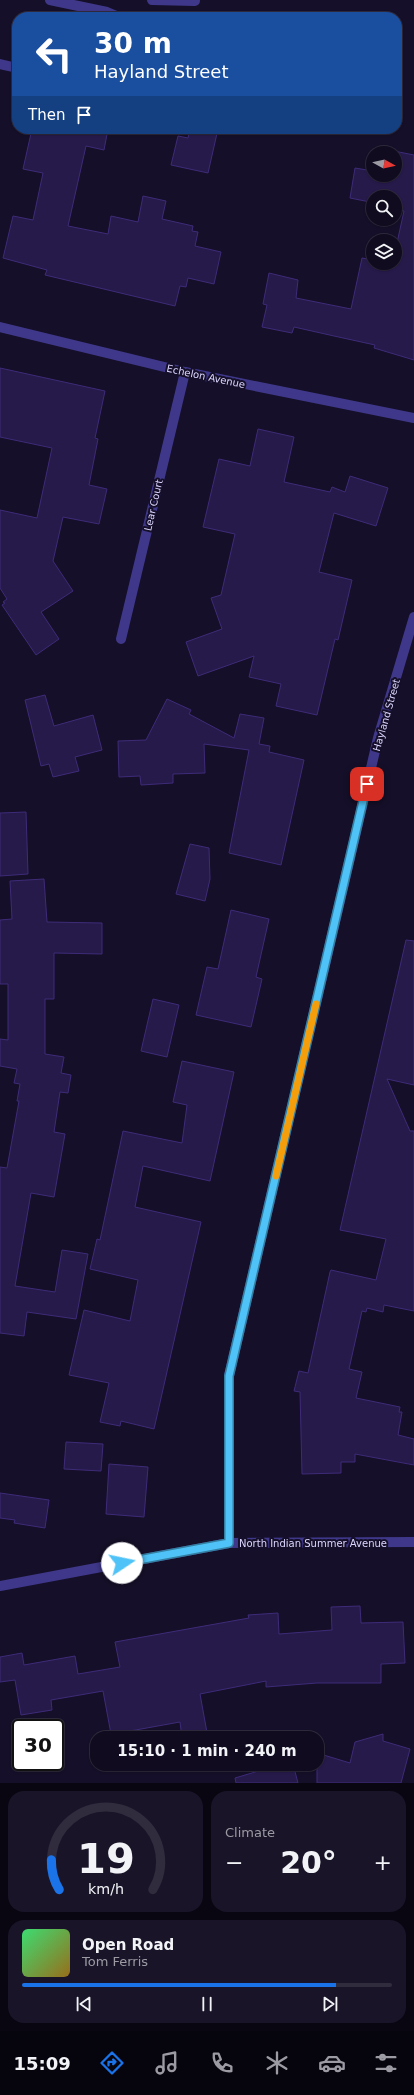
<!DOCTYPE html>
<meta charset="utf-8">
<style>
:root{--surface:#100b1f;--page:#191428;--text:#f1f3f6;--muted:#9c9ba4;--line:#302b3d;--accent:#1a73e8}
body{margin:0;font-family:"DejaVu Sans",sans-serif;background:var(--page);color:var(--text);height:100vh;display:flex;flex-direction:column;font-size:15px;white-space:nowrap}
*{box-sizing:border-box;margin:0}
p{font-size:13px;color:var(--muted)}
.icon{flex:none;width:22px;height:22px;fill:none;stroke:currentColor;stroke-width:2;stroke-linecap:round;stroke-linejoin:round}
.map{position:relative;height:1783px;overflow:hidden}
.drawer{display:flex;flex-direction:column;gap:8px;padding:8px;background:#090611;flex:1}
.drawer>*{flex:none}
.hud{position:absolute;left:12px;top:12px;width:390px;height:122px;border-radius:16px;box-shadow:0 1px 3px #0004,0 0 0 1px var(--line);background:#1a4fa0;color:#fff;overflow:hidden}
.needle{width:26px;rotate:98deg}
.tools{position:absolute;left:366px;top:146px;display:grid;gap:8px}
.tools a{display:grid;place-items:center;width:36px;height:36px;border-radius:50%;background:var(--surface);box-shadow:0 1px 3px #0004,0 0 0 1px var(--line);font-size:20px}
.speed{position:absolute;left:12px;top:1719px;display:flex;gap:8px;font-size:20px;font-weight:700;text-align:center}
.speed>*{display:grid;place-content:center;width:52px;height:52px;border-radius:50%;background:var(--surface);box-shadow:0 1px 3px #0004,0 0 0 1px var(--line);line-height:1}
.speed .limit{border:2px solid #111;border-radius:6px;background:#fff;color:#111}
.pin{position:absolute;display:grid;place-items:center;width:34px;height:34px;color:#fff;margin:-17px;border-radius:8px;box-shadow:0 2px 6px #0006}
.me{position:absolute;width:44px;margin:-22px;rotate:79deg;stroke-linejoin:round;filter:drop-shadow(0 0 3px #0008)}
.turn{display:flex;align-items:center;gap:14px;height:84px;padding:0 16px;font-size:18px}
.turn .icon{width:52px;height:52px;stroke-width:2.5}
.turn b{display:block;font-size:28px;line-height:34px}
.then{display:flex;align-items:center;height:38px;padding:0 16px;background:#0003;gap:8px;font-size:15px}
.big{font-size:30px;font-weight:600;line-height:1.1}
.drawer .tile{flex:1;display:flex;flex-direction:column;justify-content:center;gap:6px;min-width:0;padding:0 14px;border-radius:16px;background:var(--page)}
.drawer .dial{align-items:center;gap:0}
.dial svg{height:104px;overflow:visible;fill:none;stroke:var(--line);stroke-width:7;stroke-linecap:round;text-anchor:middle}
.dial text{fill:var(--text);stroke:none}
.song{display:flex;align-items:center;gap:12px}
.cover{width:48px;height:48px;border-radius:6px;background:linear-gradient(135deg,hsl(140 70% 55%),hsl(40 70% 35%))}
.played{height:4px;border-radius:2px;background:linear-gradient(90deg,var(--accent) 85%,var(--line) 85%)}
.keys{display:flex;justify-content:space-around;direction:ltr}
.heat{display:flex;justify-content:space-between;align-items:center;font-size:22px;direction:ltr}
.drawer .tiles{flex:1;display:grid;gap:8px;grid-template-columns:1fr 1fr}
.tile:last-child{grid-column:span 2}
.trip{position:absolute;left:90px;top:1731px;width:234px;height:40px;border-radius:16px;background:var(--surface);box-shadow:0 1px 3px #0004,0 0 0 1px var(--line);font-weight:600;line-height:40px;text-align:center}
.dock{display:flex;height:64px;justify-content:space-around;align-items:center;background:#06040c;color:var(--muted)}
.dock .icon{width:28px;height:28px}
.dock .selected{color:var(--accent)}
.dock b{font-size:18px;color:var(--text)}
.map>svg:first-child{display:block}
.building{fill:#261a4b;stroke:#3e2b78}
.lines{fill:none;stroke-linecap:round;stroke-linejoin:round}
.service{stroke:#3f388a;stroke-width:10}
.minor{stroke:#3f388a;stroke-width:10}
.tertiary{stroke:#3f388a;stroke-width:10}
.route-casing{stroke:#337fa1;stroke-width:10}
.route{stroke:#4fc3f7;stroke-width:7}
.slow{stroke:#f59e0b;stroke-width:7}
.labels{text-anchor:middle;stroke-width:4;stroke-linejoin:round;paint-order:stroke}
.street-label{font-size:10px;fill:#ddd7ff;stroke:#150f29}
</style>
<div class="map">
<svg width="414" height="1783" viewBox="0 0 414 1783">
<rect width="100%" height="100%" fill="#150f29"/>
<!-- building -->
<g class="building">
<path d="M32 129H108L104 150 86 146 68 226 108 234 111 216 138 222 143 196 166 201 162 219 193 226 192 231 198 232 195 246 221 252 214 284 188 278 186 287 180 286 175 306 45 275 47 270 3 258 13 216 33 220 43 173 23 169Z"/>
<path d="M190 129H218L208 173 171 165 178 136 188 138Z"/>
<path d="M389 150 414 155V360L374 348 375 345 334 336 294 327 292 333 262 327 267 305 263 304 269 273 298 280 296 298 351 309 362 258 373 260V263H395V252L404 211 395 209V197H373V204H370V202L350 198 355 168 373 171V175H395V153H389Z"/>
<path d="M0 368 105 391 95 438 98 439 89 485 107 489 99 524 63 517 53 561 73 591 41 612 59 639 36 655 2 605 5 603 3 602 7 599 0 588V510L37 518 52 448 0 437Z"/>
<path d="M258 429 294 437 284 482 330 492 332 487 345 492 350 476 388 488 376 526 334 513 319 572 352 580 338 640 335 639 317 715 276 706 281 684 249 677 254 656 198 676 186 642 222 629 211 598 221 595 235 534 203 527 219 459 250 466Z"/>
<path d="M45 695 54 726 93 715 102 750 75 757 79 771 53 777 49 764 41 766 25 700Z"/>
<path d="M167 699 191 710 189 714 234 738 240 714 264 718 259 744 270 746 269 752 304 760 281 865 229 853 249 750 204 744 205 773 173 774V783L141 785 140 776 119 777 118 741 146 740Z"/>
<path d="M26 812 28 874 0 876V813Z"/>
<path d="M190 844 209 848 210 879 205 901 176 894Z"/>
<path d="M44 879 47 922 102 923V954L54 953V999H45V1054L64 1057 61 1073 71 1075 68 1093 60 1092 54 1132 65 1134 54 1197 31 1193 15 1286 55 1292 62 1250 88 1254 76 1319 27 1312 24 1336 0 1333V1167L7 1168 19 1101H17L20 1084 14 1083 17 1069 0 1066V1039L8 1040V984H0V920L12 919 10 881Z"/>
<path d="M231 910 269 919 256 977 262 979 251 1027 196 1015 207 967 218 969Z"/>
<path d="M406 940 414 941V1085L387 1079 410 1131H414V1311L384 1305 383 1312 367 1308 366 1312 362 1311 349 1369 362 1372 356 1398 400 1407 399 1412H402L398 1435 414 1439V1465L355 1454V1462H341V1473L302 1474 300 1392 294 1391 299 1371 308 1373 330 1272 331 1270 376 1280 386 1239 340 1230Z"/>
<path d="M153 999 179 1005 167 1057 141 1051Z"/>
<path d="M182 1061 234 1072 210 1181 143 1166 135 1207 201 1222 154 1429 121 1421 120 1426 100 1422 109 1383 69 1375 84 1310 130 1321 138 1280 90 1269 97 1239 100 1240 123 1131 182 1143 187 1105 173 1102Z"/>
<path d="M66 1442 103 1444 101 1471 64 1469Z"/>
<path d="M109 1464 148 1467 144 1517 106 1514Z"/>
<path d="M0 1493 49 1500 45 1528 14 1523 15 1520 0 1518Z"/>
<path d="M360 1606 361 1623 403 1622 405 1663 381 1664V1683H317L266 1687V1681L200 1694 208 1738H182L180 1722 130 1731 126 1738 119 1733 111 1734 103 1691 51 1700 52 1710 21 1715 15 1680 0 1682V1657L22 1653 24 1665 75 1656 78 1674 120 1667 115 1642 249 1618 248 1615 278 1613 279 1634 332 1630 331 1607Z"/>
<path d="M383 1734V1741L410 1749 401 1783H317V1753L350 1763 355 1742Z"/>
<path d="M282 1764H293L298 1783H236L235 1778Z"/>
</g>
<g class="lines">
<!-- service -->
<g class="service">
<path d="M50 0 107 12 119 17"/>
<path d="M152 0 195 1"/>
<path d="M0 64 17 68"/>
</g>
<!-- minor -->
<g class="minor">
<path d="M121 639 185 372"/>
<path d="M229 1543V1376L378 738 414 617"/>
<path d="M0 1586 229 1543 414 1542"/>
</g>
<!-- tertiary -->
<path class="tertiary" d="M0 327 185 372 414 418"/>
</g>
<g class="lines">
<defs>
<path id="route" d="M122 1563 229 1543V1376L367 784"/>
</defs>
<!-- route casing -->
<use href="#route" class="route-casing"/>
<!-- route -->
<use href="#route" class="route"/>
<!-- slow -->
<path class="slow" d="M276 1176 316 1004"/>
</g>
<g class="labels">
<!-- street labels -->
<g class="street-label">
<text transform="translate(206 376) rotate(12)" y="4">Echelon Avenue</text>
<text transform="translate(153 505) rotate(-77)" y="4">Lear Court</text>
<text transform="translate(386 715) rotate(-74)" y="4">Hayland Street</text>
<text x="313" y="1547">North Indian Summer Avenue</text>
</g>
</g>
</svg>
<div class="tools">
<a><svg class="needle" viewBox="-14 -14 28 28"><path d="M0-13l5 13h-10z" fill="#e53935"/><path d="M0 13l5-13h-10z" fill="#9c9ba4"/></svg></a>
<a><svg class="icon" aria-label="search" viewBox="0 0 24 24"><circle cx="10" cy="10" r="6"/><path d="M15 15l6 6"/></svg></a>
<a><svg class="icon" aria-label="layers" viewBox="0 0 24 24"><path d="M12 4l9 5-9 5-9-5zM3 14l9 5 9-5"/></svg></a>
</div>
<div class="speed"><div class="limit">30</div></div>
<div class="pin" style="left:367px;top:784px;background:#d93025"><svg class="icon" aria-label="arrive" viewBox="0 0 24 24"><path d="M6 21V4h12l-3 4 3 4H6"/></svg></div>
<svg class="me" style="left:122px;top:1563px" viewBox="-20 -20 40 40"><circle r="19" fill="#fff"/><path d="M0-13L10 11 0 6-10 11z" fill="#4fc3f7"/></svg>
<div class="trip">15:10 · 1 min · 240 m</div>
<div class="hud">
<div class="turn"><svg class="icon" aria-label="left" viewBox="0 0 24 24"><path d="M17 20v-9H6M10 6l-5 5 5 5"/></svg><div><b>30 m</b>Hayland Street</div></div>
<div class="then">Then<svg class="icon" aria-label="arrive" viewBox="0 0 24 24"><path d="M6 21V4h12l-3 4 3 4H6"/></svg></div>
</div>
</div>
<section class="drawer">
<div class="tiles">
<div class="tile dial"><svg viewBox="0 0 100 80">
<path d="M14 69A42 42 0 1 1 86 69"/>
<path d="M14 69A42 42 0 0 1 8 46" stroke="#1a73e8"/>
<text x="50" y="56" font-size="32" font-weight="700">19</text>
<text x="50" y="72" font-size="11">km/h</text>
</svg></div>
<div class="tile"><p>Climate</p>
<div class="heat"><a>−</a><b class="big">20°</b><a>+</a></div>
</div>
<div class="tile">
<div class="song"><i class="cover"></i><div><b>Open Road</b><p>Tom Ferris</p></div></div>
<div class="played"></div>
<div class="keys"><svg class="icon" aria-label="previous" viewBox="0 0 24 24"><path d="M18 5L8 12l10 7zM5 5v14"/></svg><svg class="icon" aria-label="pause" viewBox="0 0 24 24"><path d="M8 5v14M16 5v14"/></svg><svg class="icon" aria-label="next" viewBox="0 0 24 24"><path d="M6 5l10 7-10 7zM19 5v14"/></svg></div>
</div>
</div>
</section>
<nav class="dock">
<b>15:09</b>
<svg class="icon selected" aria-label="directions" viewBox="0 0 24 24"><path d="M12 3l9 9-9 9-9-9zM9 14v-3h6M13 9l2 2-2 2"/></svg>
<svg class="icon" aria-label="music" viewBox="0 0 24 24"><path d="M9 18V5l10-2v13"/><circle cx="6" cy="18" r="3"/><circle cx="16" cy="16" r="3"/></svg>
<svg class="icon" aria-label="phone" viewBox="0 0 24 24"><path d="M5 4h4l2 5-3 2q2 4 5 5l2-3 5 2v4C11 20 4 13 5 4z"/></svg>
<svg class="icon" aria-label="climate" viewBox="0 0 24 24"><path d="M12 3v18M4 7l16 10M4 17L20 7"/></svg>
<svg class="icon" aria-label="car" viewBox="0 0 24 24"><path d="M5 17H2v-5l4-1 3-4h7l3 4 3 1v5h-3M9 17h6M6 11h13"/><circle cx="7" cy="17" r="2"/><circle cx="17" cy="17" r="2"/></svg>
<svg class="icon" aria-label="filters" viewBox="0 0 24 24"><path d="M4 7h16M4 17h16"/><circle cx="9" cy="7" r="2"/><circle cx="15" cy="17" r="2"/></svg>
</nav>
